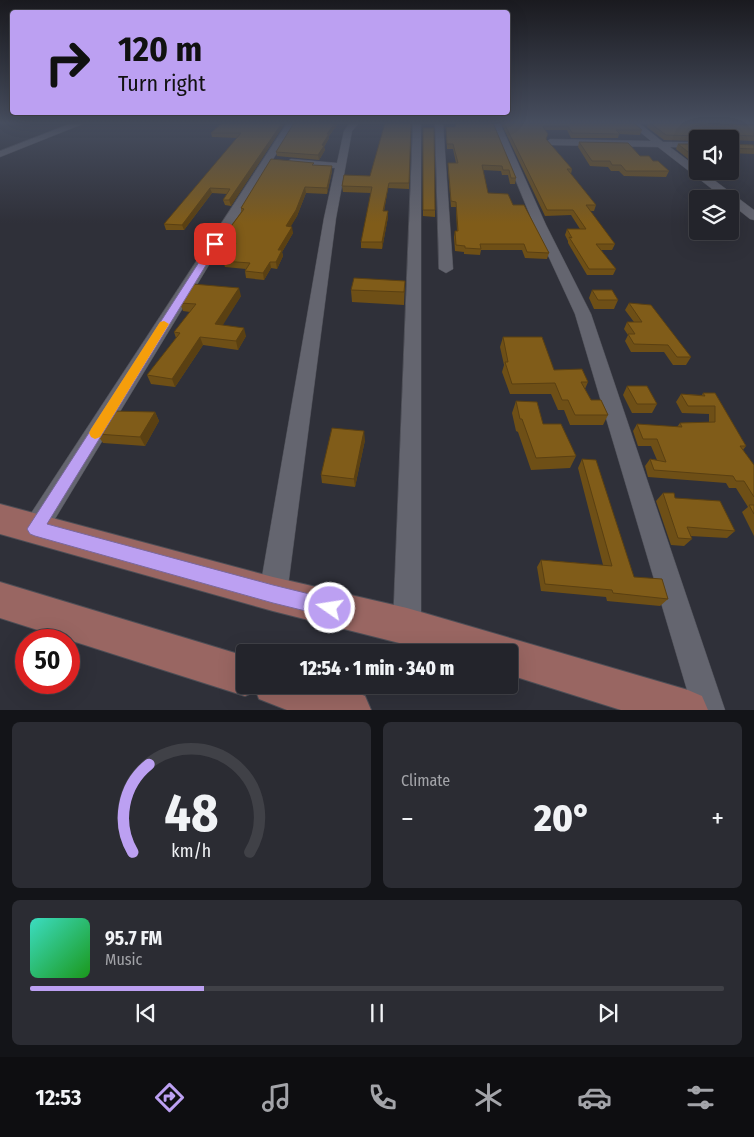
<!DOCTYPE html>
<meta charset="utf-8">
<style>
:root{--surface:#23242b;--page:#2b2c33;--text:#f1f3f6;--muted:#a3a4a9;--line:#404147;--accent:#bca0f2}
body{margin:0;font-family:"Fira Sans Condensed",sans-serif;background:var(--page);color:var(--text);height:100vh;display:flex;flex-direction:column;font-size:19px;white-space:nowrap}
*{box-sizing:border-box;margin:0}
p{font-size:16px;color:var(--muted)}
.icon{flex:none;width:28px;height:28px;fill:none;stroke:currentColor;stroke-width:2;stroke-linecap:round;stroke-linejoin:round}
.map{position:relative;height:710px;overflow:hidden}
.sheet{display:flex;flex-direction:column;gap:12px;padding:12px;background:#131418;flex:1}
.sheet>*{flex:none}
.guide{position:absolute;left:10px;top:10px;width:500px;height:105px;border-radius:5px;box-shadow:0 5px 20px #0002,0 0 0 1px var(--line);background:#bca0f2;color:#111;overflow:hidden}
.buttons{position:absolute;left:689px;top:130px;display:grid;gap:10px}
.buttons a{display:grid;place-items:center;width:50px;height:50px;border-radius:5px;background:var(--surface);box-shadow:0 5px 20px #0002,0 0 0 1px var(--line);font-size:25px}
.speed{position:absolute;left:15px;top:629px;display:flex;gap:10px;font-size:25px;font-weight:700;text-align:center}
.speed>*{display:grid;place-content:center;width:65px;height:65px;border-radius:50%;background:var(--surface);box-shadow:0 5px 20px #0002,0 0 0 1px var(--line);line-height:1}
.speed .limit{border:8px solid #d22;background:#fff;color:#111}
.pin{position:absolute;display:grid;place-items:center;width:42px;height:42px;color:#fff;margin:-21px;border-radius:10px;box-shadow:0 2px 8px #0006}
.me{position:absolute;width:55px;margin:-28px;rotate:283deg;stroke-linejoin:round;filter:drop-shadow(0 0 4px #0008)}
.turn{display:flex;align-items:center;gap:18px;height:105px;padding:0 25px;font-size:22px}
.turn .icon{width:65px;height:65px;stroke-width:2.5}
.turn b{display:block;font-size:35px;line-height:42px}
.big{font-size:38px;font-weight:800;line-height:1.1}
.sheet .tile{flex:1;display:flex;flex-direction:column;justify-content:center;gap:8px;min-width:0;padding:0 18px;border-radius:8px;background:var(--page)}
.sheet .dial{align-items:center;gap:0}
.dial svg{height:130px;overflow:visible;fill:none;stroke:var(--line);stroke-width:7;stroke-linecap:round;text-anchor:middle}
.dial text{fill:var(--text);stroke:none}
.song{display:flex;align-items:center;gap:15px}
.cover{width:60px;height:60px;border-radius:8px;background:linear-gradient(135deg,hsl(170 70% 55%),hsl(120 70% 35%))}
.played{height:5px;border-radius:2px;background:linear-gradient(90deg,var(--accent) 25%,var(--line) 25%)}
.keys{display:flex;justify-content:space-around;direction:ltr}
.heat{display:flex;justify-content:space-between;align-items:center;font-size:28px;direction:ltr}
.sheet .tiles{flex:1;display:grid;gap:12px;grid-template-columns:1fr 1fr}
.tile:last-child{grid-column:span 2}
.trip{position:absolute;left:236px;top:644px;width:282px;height:50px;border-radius:5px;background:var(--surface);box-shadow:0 5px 20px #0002,0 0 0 1px var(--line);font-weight:800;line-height:50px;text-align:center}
.tab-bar{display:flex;height:80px;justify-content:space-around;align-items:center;background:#0e0e11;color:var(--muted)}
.tab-bar .icon{width:35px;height:35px}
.tab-bar .active{color:var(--accent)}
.tab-bar b{font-size:22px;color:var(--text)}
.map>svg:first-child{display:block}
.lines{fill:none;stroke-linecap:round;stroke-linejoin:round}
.minor-casing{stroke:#4d4e56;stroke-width:1}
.major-casing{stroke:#4d4e56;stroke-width:2}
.minor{fill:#64656f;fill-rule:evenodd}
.major{fill:#996662;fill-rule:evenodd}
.wall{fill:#6e4f16}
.shaded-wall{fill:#5a4012}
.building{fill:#805c19;stroke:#5a4012}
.route{fill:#bca0f2;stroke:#7a689d}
.slow{fill:#f59e0b}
</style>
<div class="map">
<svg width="754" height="710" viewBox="0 0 754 710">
<rect width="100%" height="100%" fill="#2f3039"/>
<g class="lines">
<defs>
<g id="minor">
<path d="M72 123H85L0 157V151Z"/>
<path d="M287 123H295L44 537 35 541 26 537 23 529 26 521Z"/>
<path d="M350 123H359L352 131 336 218 287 594 283 604 273 608 263 604 259 594 324 218 335 168 291 165 286 162 291 159 337 163 344 131Z"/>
<path d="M413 123H421V626L417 636 407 640 397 636 393 626Z"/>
<path d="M435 123H443L453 269 446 273 439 269Z"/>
<path d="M492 123H500L546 225 591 314 725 710H693L575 314 534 225Z"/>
<path d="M629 123H639L663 142H698V148L670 147 698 168V171H702L754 210V220L750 219 730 203V199H725L658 147 550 145 546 142 550 139 651 141Z"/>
</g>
<g id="major">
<path d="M0 504 273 577 407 608 688 690 702 696 708 710H621L510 675V652H435L273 611 0 534Z"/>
<path d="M0 582 245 656V685H337L365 696 371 710H287L259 699 256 691 245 696 0 618Z"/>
</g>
</defs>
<!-- minor casing -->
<use href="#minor" class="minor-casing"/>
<!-- major casing -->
<use href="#major" class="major-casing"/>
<!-- minor -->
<use href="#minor" class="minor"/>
<!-- major -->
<use href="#major" class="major"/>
</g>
<!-- wall -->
<g class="wall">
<path d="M222 123H285L231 206 225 205 223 200 227 194 212 193 184 230H166L164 224 237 138 212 137 211 133Z"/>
<path d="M294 123H337V125L329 136V138L324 147 325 150 319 160 277 156 276 152Z"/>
<path d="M411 123 409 189 388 188 384 211H388V217L382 249 361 248V242L371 193 343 192 342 186 370 176Z"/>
<path d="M493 123 516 178 515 184H510L508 175H502L501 171 483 170 488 193 513 205 549 253 547 259 525 258 522 250H481L480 255 464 254V252L455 251 454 237 455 231H457L456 207H451L448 168V163H456L453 149H447L446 127H455Z"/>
<path d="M501 123H634L642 130 640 135 619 134 618 138H571L567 130H545L547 140 572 169 571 174 596 205 594 211H590L615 244 612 250H601L616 269 613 275H587L568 243V241L565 235 567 229H580L571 215 545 216Z"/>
<path d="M648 123H699L754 125V141L731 140V144L754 145V154L730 153V139H698V141L664 140 647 127Z"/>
<path d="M423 133 435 210V217L423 216Z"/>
<path d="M579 142 640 156 653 161 669 171 666 177 624 176 619 171H611L608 167 590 166 578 147Z"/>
<path d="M678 144H698V167L676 149Z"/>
<path d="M314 165 332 171 327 194 306 193 297 216 290 227 293 233 282 252 283 256 277 269 271 268 264 280 246 278 245 271 246 269 225 267 223 261 232 249 222 248 220 241 241 212V208Z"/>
<path d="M405 281 404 305 352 302 351 290Z"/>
<path d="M592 290 618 300 614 309H594L589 298Z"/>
<path d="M241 296 222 325 246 336 238 350 203 345 175 387 151 384 147 375 176 338 174 332 190 312 183 311 180 303Z"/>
<path d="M629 303 691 357 686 365H673L664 352H631L625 341 628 335 624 329 627 322H634L625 310Z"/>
<path d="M503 337 554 370 588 382 585 389 591 400 608 415 603 425H570L564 410H558L551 394H510L502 372 504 365 500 347Z"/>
<path d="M627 386 657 404 652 413H632L623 395Z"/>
<path d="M703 393H715L746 446 743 450 754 465V536L742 512 748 507 736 488H729L726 483 648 477 645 466 650 459 657 460 651 446H638L633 431 637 424 677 427 680 423 709 422V414L682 413 676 402 681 394 702 395Z"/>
<path d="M516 401 543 424 576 456 570 468 531 470 518 432 516 431 512 413Z"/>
<path d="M155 412 159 421 145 446 103 443 97 434Z"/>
<path d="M365 440 355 487 322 483 321 475Z"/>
<path d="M582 459 634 577 668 599 660 606 607 601 606 597 541 591 537 567 541 560 603 565 578 468Z"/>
<path d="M663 493 675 498 735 531 727 538 690 536 692 539 684 546 671 545 656 501Z"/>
</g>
<!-- shaded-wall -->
<g class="shaded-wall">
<path d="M282 123H285L231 206 229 200Z"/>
<path d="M335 123H337V125L329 136V138L324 147 325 150 319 160 318 155 327 134Z"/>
<path d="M332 166V171L327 194V188Z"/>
<path d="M389 183 388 188 383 217V211Z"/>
<path d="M305 187 306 193 297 216 287 233 286 226Z"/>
<path d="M210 188 212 193 184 230 182 225Z"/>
<path d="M388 211V217L382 249V242Z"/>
<path d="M292 227 293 233 282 252 283 256 277 269 276 262 278 250Z"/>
<path d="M270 262 271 268 264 280 263 273Z"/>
<path d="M239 288 241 296 218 333 215 324Z"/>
<path d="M244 328 246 336 238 350 236 341Z"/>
<path d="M200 337 203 345 175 387 172 379Z"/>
<path d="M155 412 159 421 145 446 140 437Z"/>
<path d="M364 431 365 440 355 487 354 479Z"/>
</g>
<!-- building -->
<g class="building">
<path d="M222 123H282L229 200H223L230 189 210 188 182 225 164 224 241 133H211Z"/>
<path d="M294 123H335L327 134H329L322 145 324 146 318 155 276 152Z"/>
<path d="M385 123H411L409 183H389L383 211H388L382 242H361L372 187 342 186 344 175 370 176Z"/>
<path d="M456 123H493L516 178H511L509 170H503L502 166 482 165 488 193 508 194 513 205H524L549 253 527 252 524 244H480L481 249 465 248V246L456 245 455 231H458L456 202 451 201 448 163H458L453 144H447L446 127H455Z"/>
<path d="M504 123H634L642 130H616L620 134 572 133 568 126H543V127L548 134 546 139 572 169H567L596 205H586L615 244H596L616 269H589L569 237 572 238 567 229H586L573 210H547Z"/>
<path d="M650 123H699L754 125V136L733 135 731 137V144L754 145V149L730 148V139H702V136L666 135Z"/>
<path d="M423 128H434L435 210H423Z"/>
<path d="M579 142 628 143 640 156H649L653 161H658L669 171H626L621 165H612L610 161H592Z"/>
<path d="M678 144H698V160Z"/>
<path d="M271 159 314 163 312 165 332 166 327 188 305 187 296 210 286 226 292 227 278 250H282L276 262H270L263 273 245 271 250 263 223 261 236 243 220 241 244 209 241 208Z"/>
<path d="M354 278 405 281 404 292 351 290Z"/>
<path d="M193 284 239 288 215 324 244 328 236 341 200 337 172 379 147 375 180 333 174 332 196 304 180 303Z"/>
<path d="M592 290H612L618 300H598Z"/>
<path d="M629 303 651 305 691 357H677L668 345 634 344 628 334H635L627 322H642Z"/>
<path d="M503 337H542L554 370 582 369 588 382H581L591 400H601L608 415H575L568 400H562L555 383 512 384 505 362H508Z"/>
<path d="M627 386H647L657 404H637Z"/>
<path d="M703 393H715L746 446H740L754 465V497L744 481H736L733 476 654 470 650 459 666 462 657 439H643L637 424 682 427 680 423 715 422V406H688L681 394 705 396Z"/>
<path d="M516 401 537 402 543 424H561L576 456 536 458 522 419H520Z"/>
<path d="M112 411 155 412 140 437 97 434Z"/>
<path d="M332 428 364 431 354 479 321 475Z"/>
<path d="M582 459 596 460 634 577 662 579 668 599 613 593 612 590 545 584 541 560 612 566Z"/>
<path d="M663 493H674L675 498 720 501 735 531 687 527 692 539 678 538Z"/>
<path d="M749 505H754V514Z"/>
</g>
<!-- sky -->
<linearGradient id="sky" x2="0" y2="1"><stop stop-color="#1a1a1f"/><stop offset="0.55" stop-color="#474e5f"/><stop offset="1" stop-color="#474e5f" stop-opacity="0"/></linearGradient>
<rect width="754" height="223" fill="url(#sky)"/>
<!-- route -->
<path class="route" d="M212 242 219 244 47 524 273 585 330 599 337 601 339 608 337 614 330 617 273 603 35 536 30 534 27 529Z"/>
<!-- slow -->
<path class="slow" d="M164 321 169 324 100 437 95 439 91 437 89 433 91 429 160 322Z"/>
</svg>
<div class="buttons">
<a><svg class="icon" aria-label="sound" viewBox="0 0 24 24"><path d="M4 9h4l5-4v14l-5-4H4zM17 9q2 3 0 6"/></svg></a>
<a><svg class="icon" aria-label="layers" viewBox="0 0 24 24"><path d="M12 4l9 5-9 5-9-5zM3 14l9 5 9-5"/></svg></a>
</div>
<div class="speed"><div class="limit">50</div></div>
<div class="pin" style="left:215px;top:244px;background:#d93025"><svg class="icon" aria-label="arrive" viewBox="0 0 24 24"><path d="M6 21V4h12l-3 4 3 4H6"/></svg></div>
<svg class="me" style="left:330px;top:608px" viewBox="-20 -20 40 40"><circle r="17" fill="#bca0f2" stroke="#fff" stroke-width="3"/><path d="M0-11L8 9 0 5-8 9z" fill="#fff"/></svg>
<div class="trip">12:54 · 1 min · 340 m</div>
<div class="guide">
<div class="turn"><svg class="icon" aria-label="right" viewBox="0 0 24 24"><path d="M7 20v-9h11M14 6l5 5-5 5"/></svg><div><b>120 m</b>Turn right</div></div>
</div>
</div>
<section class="sheet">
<div class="tiles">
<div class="tile dial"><svg viewBox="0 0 100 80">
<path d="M14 69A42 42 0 1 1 86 69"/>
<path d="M14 69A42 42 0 0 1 24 15" stroke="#bca0f2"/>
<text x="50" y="56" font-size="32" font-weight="700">48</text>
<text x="50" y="72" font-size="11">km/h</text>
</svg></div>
<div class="tile"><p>Climate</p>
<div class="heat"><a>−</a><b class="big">20°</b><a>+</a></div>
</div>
<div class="tile">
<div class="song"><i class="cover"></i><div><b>95.7 FM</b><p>Music</p></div></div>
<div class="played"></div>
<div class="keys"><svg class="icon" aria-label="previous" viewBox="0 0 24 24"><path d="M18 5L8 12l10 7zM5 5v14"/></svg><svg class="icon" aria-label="pause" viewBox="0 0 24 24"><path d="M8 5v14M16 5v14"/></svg><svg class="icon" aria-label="next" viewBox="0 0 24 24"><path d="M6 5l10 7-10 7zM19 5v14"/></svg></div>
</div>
</div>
</section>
<nav class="tab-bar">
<b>12:53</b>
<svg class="icon active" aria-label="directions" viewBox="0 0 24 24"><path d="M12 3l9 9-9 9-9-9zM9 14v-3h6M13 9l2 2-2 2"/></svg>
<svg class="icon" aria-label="music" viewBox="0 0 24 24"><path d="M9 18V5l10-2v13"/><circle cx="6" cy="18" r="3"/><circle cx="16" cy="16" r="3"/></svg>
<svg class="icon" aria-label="phone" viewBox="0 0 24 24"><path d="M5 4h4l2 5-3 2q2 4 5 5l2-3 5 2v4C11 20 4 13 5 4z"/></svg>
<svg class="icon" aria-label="climate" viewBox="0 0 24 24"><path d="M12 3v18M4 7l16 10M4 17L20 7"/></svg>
<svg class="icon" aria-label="car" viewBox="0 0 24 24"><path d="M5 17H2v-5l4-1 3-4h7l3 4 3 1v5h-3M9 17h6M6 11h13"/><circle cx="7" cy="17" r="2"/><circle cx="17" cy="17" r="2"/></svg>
<svg class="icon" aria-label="filters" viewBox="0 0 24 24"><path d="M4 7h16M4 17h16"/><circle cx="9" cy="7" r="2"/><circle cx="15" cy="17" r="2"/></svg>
</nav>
